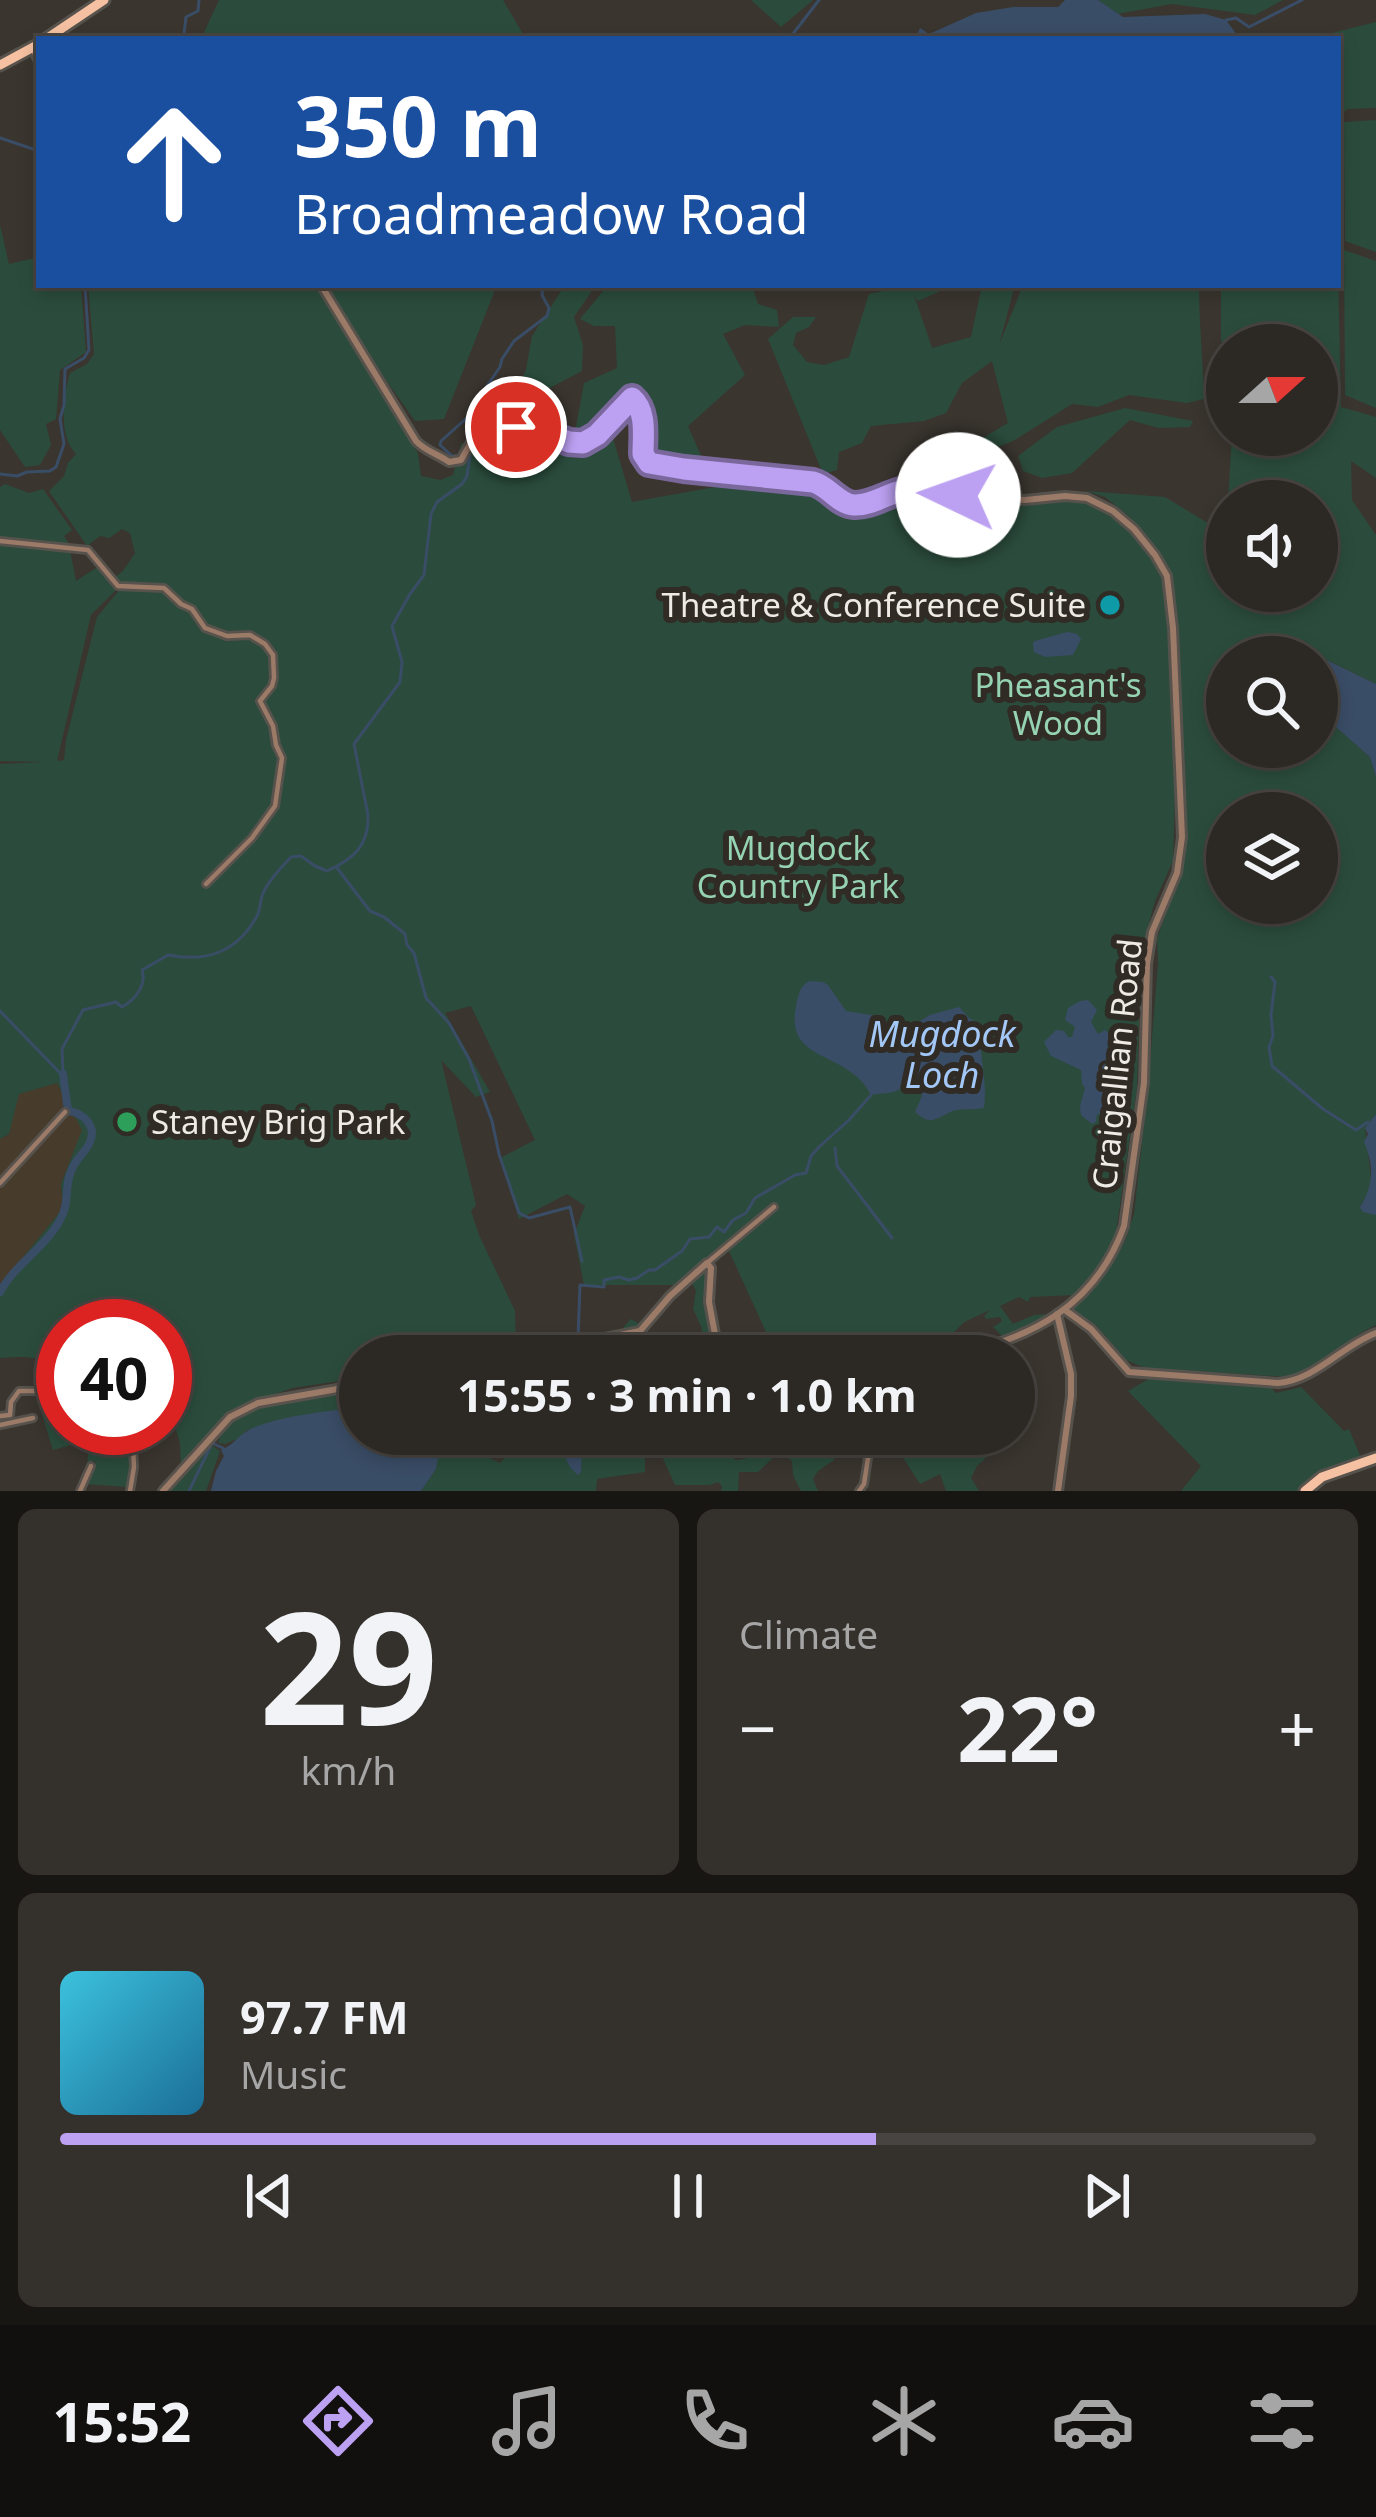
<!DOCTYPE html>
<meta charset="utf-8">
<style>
:root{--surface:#2c2823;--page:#34302b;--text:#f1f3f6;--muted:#a6a6a6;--line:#484441;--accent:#bca0f2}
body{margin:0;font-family:"Noto Sans",sans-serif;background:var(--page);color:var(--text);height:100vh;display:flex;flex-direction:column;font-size:45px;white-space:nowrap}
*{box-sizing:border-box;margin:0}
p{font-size:39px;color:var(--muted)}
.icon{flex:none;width:66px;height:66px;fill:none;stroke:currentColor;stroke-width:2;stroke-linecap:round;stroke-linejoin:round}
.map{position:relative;height:1491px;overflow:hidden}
.sheet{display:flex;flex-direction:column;gap:18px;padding:18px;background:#181613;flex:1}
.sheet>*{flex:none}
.banner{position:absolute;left:36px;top:36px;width:1305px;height:252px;border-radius:0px;box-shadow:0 6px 18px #0003,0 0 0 3px var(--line);background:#1a4fa0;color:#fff;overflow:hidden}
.needle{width:78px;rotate:69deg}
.tools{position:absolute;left:1206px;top:324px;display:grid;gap:24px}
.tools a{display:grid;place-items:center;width:132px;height:132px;border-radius:50%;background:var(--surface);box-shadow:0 6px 18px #0003,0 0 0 3px var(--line);font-size:60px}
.speed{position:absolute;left:36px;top:1299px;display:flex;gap:24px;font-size:60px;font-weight:700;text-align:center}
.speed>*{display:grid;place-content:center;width:156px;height:156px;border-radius:50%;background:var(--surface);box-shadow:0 6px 18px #0003,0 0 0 3px var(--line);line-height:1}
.speed .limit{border:18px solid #d22;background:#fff;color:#111}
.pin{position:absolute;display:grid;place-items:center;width:102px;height:102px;color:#fff;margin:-51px;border:6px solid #fff;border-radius:50%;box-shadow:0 3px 12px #0007}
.me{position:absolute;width:132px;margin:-66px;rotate:273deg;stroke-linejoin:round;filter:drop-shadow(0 0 9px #0008)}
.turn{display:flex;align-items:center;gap:42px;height:252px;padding:0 60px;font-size:54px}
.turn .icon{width:156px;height:156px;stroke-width:2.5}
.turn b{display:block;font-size:84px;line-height:102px}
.big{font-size:90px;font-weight:700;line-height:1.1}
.sheet .tile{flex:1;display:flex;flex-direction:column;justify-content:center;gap:18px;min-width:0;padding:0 42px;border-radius:18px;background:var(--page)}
.sheet .dial{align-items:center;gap:0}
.dial b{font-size:156px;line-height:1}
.song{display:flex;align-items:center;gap:36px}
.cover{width:144px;height:144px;border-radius:18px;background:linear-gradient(135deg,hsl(190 70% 55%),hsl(200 70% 35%))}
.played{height:12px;border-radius:6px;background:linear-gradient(90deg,var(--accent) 65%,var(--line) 65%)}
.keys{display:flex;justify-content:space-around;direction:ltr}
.heat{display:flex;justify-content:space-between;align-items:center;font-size:66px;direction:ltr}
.sheet .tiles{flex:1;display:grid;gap:18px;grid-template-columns:1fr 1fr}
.tile:last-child{grid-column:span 2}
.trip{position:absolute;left:339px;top:1335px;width:696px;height:120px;border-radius:60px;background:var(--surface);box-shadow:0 6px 18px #0003,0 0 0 3px var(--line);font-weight:700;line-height:120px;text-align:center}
.tabs{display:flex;height:192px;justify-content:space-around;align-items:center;background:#12100e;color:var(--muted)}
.tabs .icon{width:84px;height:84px}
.tabs .on{color:var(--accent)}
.tabs b{font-size:54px;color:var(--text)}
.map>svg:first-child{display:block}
.industrial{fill:#473b2c}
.green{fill:#2b4c3c;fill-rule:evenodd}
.water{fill:#3a4d66}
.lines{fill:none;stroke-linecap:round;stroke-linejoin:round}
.stream{stroke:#3a4d66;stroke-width:3}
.river{stroke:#3a4d66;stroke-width:8}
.minor-casing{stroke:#57524c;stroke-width:10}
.tertiary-casing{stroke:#57524c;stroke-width:12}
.primary-casing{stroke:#57524c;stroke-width:15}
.minor{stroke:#9b7a68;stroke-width:4.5}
.tertiary{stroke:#9b7a68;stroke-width:6}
.primary{stroke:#f6c1a2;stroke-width:9}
.route-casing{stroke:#7a689d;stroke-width:30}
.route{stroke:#bca0f2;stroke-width:21}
.culture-dot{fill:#0f9aa8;stroke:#302b25;stroke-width:4.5}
.leisure-dot{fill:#2e9e5b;stroke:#302b25;stroke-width:4.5}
.labels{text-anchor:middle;stroke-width:12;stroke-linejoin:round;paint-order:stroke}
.poi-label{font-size:33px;fill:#eeeae6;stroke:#302b25;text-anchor:end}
.park-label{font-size:33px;fill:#95d3b2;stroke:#302b25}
.street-label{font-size:33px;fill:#eeeae6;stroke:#302b25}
.water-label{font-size:36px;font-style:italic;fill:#a3c8f8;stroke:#302b25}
</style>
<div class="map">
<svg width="1376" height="1491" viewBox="0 0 1376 1491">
<rect width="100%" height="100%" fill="#3a352f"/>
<!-- industrial -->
<path class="industrial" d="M57 1083 83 1130 61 1184 63 1208 0 1286V1139L9 1134 18 1094Z"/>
<!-- green -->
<g class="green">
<path d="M219 0H503L526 39H201Z"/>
<path d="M751 0H813L781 27Z"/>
<path d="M1098 0H1283L1255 15 1172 4 1118 14Z"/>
<path d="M1376 22V108L1347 109 1338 118V39H1308Z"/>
<path d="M1376 120V252L1345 241 1344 122Z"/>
<path d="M0 225 9 264 39 257V285H81L86 352 60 370 56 419 46 424 51 445 40 465 25 467 0 430Z"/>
<path d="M1344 250 1376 261V408L1345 395Z"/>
<path d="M1338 273 1341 407 1376 417V478L1351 461 1352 500 1376 535V684L1315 654H1295L1293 657H1227V747H1317V705L1330 722 1370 757 1376 777V1114L1365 1128 1372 1186 1360 1207 1376 1214V1325C1345 1338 1321 1369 1289 1377L1145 1368 1126 1360 1096 1325 1072 1309 1107 1272 1125 1241 1134 1214 1148 1088 1158 963 1157 939 1181 869 1186 834 1177 646 1169 572 1158 553 1130 517 1105 497 1086 491 1165 497 1226 534 1227 528V591H1317V501H1228L1232 435H1317V345L1221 342V285H1338ZM1227 813H1317V903H1227Z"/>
<path d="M88 285H315L418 453 421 476 440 480 453 475 461 444C511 420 539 435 589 453L612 435 632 502 737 483 816 489 844 515 885 510 919 495 1025 502 1072 499 1095 504 1121 520 1139 540 1164 576 1166 587 1173 655 1176 766 1173 861 1155 901 1141 952 1137 1088 1114 1246 1099 1274 1084 1290 1074 1295 1030 1297 1028 1302 1019 1297 1000 1306 1013 1324 1034 1315 1048 1314 1049 1316 1005 1339 993 1327 1002 1321 1000 1317 986 1319 984 1316 990 1310 964 1322 944 1343 910 1356H777L729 1251 713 1263 708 1259 678 1285H584L574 1234 585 1206 567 1194 519 1219 502 1157 535 1140 471 1006 445 1013 490 1092 476 1097 441 1060 476 1205 471 1211 479 1235 515 1311 516 1351 487 1356H360V1378L292 1388 227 1412 181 1468 180 1443 165 1393V1349L173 1342 165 1332V1326H63V1381C38 1355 36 1356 0 1358V1286L63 1208 61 1184 82 1130 57 1083 19 1094 9 1134 0 1139V764L45 762 0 761V543L70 550 76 581 99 566 107 575 108 583H111L116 590 91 615 57 761 64 760 66 740 97 617 120 589 166 590 178 605 186 607 187 604 166 586 119 585 114 578 123 571 135 553 130 533 122 529 109 538 100 536 87 546 49 491 64 476 68 463 76 454C58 436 63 396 70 373L87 364 94 354Z"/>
<path d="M325 285H497L444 419 415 421 350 329Z"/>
<path d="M565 285H596L574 317 583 345 582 371 544 391 516 416 510 411 498 413 497 425 482 423C488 396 493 397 518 389L526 369 532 336Z"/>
<path d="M608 285H752L758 304 777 310 779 327 745 325 723 334 745 375 688 426 702 458 660 464 644 456C647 434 648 408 633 391 611 404 604 431 580 441L574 438 584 383 617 368 615 326H594L580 319Z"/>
<path d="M911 285H954L918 301 914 295 932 348 971 337 982 285H1015L999 345 1023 285H1199C1199 324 1203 360 1204 399L1187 403 1129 395 1098 407 1072 404 1015 440 982 454 954 475 947 488 925 485 964 449 1008 423 992 361 962 383 946 413 924 421 871 426 862 443 839 452 837 470 823 474 768 339 793 317H816L809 327 796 333 793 345 807 362 824 365 849 357 869 294Z"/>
<path d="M1125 408 1193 421 1190 427 1158 428 1130 420 1072 473 1042 478 1023 471 1018 456 1057 427Z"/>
<path d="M5 484 29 493 43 489 72 530 64 536 71 547 0 539V487Z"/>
<path d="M704 1269 708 1273 705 1288 716 1356H700L697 1350 702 1328 693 1309 696 1291 691 1281Z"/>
<path d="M631 1319 640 1324 641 1339 628 1356H604L597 1352 588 1354 548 1346 553 1340 622 1329Z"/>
<path d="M1152 1377 1269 1385 1276 1393 1301 1387 1344 1431 1349 1429 1361 1458 1319 1471 1298 1491H1181L1201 1466 1128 1391Z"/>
<path d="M360 1387 359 1407 246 1431 236 1441 234 1440 226 1444 218 1443 220 1437 214 1438C252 1397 308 1397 360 1387Z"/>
<path d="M63 1403V1428H130L133 1454 128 1487 84 1484 96 1462 93 1461 87 1470 89 1440 53 1450 40 1408Z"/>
<path d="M468 1434H493L475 1451 500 1463 512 1450 514 1434H645V1472L597 1479 596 1491H421L436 1469 438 1453Z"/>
<path d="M660 1434H724V1448L735 1460C750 1460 762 1450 777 1450V1446L767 1443V1439L780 1434H827L830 1437 838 1434 840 1442 833 1450 834 1460 818 1471 813 1479 818 1491H801L793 1475 792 1461 785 1455 775 1456 758 1472H739L738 1491H721L722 1486 718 1482 710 1485H675L660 1452Z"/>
<path d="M888 1434H991L989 1455 977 1466 971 1478 979 1491H946L940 1474 920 1484Z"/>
<path d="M210 1444 220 1451 206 1491H165Z"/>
</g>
<!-- water -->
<g class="water">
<path d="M1065 0H1098L1123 17 1205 14 1226 20 1240 39H915L920 28 929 34 976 13 1013 7H1058Z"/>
<path d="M1067 632 1077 634 1081 639 1073 655 1045 657 1034 652 1033 643 1035 641Z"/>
<path d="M1308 651 1376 684V777L1370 757 1330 722 1317 705V657H1293L1295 654Z"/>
<path d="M809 981 823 982 828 985 846 1011 877 1016 891 1027 897 1028 910 1027 930 1015 959 1007 969 1018 980 1024C978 1053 988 1080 984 1108 974 1110 962 1108 953 1111 935 1118 932 1127 915 1112L922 1096 919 1088C908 1083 904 1088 893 1092 886 1094 878 1093 871 1095 849 1050 784 1064 796 1006 799 993 799 988 809 981Z"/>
<path d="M1088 1000 1097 1010 1091 1022 1098 1034 1105 1030 1109 1033 1106 1061 1100 1079 1111 1106 1108 1113 1097 1114 1096 1122 1092 1124 1081 1115 1080 1106 1085 1088 1082 1084 1081 1070 1051 1056 1044 1042 1056 1030 1064 1031 1068 1037H1072L1075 1027 1065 1020 1068 1008 1080 1001Z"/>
<path d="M1376 1114V1215L1363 1212 1360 1207C1374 1185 1374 1166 1364 1142L1368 1134 1365 1128Z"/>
<path d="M360 1406V1434H468L439 1453 436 1469 421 1491H211L216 1471 224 1456 221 1450C234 1445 240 1433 253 1428 286 1414 325 1413 360 1406Z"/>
<path d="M554 1434H582L581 1472 578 1475 570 1467Z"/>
</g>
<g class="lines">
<!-- stream -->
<g class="stream">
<path d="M1226 20 1236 18 1249 27 1302 0"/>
<path d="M178 39 184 34 186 17 198 11 199 0"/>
<path d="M789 39 819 0"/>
<path d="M0 138 39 151"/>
<path d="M0 474 17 476 27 472 50 471 56 467 64 444 60 419 64 405 65 369 84 358 89 350 85 285"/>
<path d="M337 868 370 911 384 917 405 934 407 945 414 953 426 998 449 1023 469 1059 492 1121 499 1154 519 1213 529 1218 570 1207 582 1261"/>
<path d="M1271 977 1275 982 1271 1015 1273 1036 1269 1047 1272 1066 1323 1109 1356 1130 1368 1122"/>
<path d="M0 1011 61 1074"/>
<path d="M63 1074 62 1049 83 1010 116 1002 122 1007C135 1000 147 985 142 970L168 955C209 963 239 951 258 914 260 909 260 902 262 896 267 882 281 868 291 857L301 856 315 866 327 871C354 859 369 845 368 815L354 744 400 682 402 662 392 626 410 594 424 575 431 514 437 502 462 484 467 476 470 455 452 456 440 445 441 441 478 408 480 396 500 367 502 359 514 341 547 316 549 308 542 295 543 285"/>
<path d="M835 1148 837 1166 892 1238"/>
<path d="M565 1344 578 1338 580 1285 604 1287V1280L619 1277 629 1280 637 1278 649 1270H655L682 1251 690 1239 709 1237 717 1227 724 1232 733 1220 746 1213 755 1198 795 1175 806 1173 811 1156 819 1147 849 1120 871 1095"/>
<path d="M503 1356 514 1354"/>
<path d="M291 1394 360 1381"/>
<path d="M214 1444 223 1448"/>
<path d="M189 1491 213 1441"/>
</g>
<!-- river -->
<path class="river" d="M0 1292C15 1264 46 1247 60 1220 71 1201 63 1184 73 1167 77 1158 85 1152 89 1144 98 1127 84 1113 68 1111L63 1074"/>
<defs>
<g id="minor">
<path d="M0 541 88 550 118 586 164 588 181 604 192 609 205 628 227 636 250 635 265 644 273 655 274 678 272 686 260 701 273 726 276 745 282 758 275 806 252 838 206 884"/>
<path d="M0 1183 65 1112"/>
<path d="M707 1263 774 1207"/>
<path d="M0 1416 10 1415 11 1402 19 1391H42"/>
<path d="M0 1425 33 1418"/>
<path d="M853 1434 868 1458 864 1484 859 1491"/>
<path d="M80 1491 91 1466"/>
<path d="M130 1491 134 1467 132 1428"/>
</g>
<g id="tertiary">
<path d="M33 49 39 61"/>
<path d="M321 285 416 441C425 451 438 454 449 462L461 460 474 437 485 429H536L569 442 582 443 597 435 632 398C652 417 635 449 646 460 657 472 788 478 813 482L824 485 843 502 853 505 913 490 1025 500 1065 496 1087 498 1113 511 1134 529 1155 555 1167 576 1173 628 1182 837 1177 873 1152 932 1147 964 1144 1083 1124 1226C1095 1307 1030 1339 951 1356"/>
<path d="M1065 1310 1091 1329 1129 1372 1278 1383C1316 1380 1341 1346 1376 1333"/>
<path d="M1057 1314 1071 1374V1396L1058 1491"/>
<path d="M516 1356 640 1331 670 1296 707 1263 711 1268 709 1302 719 1356"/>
<path d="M163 1491 230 1417 258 1403 360 1385"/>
</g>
<g id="primary">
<path d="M46 39 104 0"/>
<path d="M0 65 39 44"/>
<path d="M1305 1491 1322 1477 1376 1458"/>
</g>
</defs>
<!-- minor casing -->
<use href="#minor" class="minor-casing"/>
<!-- tertiary casing -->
<use href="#tertiary" class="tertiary-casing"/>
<!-- primary casing -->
<use href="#primary" class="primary-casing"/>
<!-- minor -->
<use href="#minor" class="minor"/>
<!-- tertiary -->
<use href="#tertiary" class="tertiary"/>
<!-- primary -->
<use href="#primary" class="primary"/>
</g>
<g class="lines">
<defs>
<path id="route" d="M516 427 536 429 569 442 583 443 597 435 632 398C647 411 643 436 643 454L649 463 684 469 813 482C829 486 838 504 854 505 870 506 885 495 901 491 919 487 940 494 958 495"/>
</defs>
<!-- route casing -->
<use href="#route" class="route-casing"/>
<!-- route -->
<use href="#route" class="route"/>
</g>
<!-- markers -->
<circle class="culture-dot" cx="1110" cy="605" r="12"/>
<circle class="leisure-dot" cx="127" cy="1122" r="12"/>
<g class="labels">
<!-- poi labels -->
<g class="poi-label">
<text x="1086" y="617">Theatre &amp; Conference Suite</text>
<text x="151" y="1134" text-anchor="start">Staney Brig Park</text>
</g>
<!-- park labels -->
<g class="park-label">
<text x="1058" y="697">Pheasant's<tspan x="1058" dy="38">Wood</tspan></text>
<text x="798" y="860">Mugdock<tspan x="798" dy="38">Country Park</tspan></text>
</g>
<!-- street labels -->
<g class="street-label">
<text transform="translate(1117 1064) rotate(-84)" y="12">Craigallian Road</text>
</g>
<!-- water labels -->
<g class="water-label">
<text x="942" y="1047">Mugdock<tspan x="942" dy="41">Loch</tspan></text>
</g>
</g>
</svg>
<div class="tools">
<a><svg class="needle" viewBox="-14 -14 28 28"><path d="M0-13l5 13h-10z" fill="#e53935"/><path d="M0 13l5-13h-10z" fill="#a6a6a6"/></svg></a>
<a><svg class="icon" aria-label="sound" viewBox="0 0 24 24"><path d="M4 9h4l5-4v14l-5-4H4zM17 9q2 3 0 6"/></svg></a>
<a><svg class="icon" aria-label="search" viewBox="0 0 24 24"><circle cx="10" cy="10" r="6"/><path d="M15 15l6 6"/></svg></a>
<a><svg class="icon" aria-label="layers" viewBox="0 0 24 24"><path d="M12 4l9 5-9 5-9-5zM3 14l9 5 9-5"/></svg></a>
</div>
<div class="speed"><div class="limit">40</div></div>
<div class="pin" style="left:516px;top:427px;background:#d93025"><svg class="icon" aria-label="arrive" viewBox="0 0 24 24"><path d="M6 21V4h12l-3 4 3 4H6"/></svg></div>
<svg class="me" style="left:958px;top:495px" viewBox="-20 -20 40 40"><circle r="19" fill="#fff"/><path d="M0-13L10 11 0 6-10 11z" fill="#bca0f2"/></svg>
<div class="trip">15:55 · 3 min · 1.0 km</div>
<div class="banner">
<div class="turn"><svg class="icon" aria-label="ahead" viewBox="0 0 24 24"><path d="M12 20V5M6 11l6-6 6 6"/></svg><div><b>350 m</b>Broadmeadow Road</div></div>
</div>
</div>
<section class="sheet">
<div class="tiles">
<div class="tile dial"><b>29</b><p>km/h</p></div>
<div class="tile"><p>Climate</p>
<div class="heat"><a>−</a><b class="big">22°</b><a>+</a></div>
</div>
<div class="tile">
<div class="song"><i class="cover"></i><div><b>97.7 FM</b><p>Music</p></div></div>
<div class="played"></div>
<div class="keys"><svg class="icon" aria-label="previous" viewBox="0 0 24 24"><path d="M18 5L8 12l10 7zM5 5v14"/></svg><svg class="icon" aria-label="pause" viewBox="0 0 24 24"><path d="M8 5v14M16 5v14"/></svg><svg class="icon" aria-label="next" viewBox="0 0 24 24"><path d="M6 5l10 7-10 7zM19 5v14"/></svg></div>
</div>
</div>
</section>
<nav class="tabs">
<b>15:52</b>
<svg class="icon on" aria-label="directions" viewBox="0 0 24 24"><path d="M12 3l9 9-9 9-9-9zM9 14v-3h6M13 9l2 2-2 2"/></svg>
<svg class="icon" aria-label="music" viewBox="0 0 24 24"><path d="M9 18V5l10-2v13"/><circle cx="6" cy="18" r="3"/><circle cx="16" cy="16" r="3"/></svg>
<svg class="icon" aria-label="phone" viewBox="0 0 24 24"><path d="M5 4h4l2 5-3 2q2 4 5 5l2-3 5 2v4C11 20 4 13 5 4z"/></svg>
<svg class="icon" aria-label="climate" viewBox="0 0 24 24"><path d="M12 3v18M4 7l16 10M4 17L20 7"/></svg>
<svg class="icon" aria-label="car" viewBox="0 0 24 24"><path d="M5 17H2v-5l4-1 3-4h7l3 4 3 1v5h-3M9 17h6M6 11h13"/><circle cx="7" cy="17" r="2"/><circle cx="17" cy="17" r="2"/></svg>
<svg class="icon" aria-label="filters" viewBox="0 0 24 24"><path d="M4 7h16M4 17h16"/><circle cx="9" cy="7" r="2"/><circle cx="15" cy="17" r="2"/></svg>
</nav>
